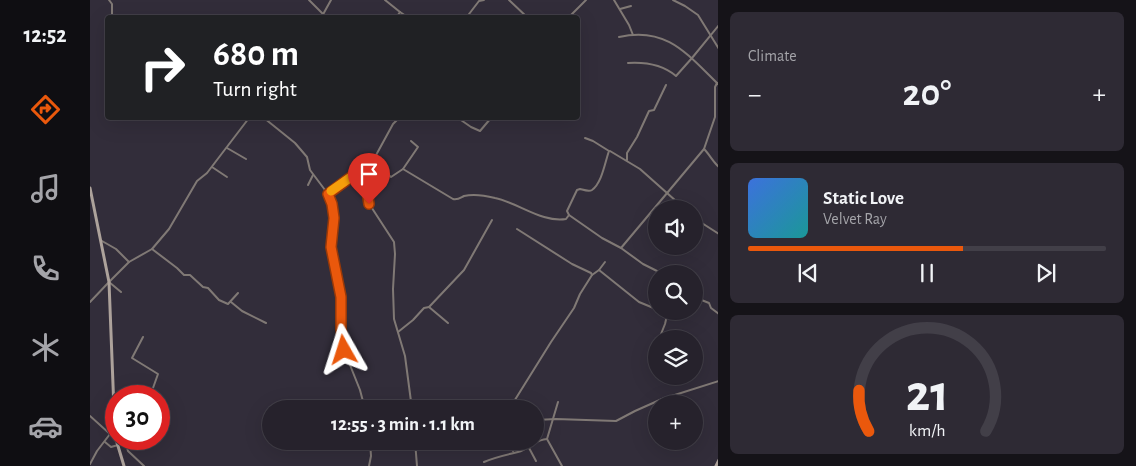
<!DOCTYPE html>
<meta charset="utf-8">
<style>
:root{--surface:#26222c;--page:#2e2a34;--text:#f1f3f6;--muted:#a4a4a9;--line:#423f48;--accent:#ea580c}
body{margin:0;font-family:"Alegreya Sans",sans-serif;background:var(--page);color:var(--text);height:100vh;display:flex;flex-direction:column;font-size:19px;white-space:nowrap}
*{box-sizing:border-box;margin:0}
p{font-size:16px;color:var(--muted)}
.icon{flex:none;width:28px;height:28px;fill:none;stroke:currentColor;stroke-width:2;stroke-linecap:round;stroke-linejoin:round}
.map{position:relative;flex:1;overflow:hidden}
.details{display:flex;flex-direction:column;gap:12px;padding:12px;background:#151318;width:418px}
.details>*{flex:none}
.top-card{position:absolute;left:15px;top:15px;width:475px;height:105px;border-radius:5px;box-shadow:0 5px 20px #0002,0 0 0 1px var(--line);background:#202124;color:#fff;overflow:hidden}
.fabs{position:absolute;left:558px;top:200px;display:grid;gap:10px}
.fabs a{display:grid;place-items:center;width:55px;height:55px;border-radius:50%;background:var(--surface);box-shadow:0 5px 20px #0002,0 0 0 1px var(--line);font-size:25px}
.speed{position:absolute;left:15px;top:385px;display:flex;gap:10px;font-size:25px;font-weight:700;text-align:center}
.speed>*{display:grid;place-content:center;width:65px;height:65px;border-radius:50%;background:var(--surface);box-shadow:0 5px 20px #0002,0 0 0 1px var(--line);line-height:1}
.speed .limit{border:8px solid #d22;background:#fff;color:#111}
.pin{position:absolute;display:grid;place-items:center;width:42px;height:42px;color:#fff;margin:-51px -21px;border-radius:50% 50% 50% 0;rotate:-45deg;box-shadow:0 0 5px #0007}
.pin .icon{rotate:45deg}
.me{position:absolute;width:55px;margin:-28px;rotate:354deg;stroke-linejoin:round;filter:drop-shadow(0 0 4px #0008)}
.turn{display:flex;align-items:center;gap:18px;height:105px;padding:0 25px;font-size:22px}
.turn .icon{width:65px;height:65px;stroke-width:2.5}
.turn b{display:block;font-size:35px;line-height:42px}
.big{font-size:38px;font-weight:600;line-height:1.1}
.details .tile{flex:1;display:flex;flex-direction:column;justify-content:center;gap:8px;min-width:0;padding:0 18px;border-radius:8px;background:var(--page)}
.details .dial{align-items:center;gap:0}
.dial svg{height:130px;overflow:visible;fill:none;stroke:var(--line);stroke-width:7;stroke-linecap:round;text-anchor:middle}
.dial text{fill:var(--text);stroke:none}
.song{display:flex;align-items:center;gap:15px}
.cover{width:60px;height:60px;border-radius:8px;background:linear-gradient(135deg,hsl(220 70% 55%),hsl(180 70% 35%))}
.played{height:5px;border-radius:2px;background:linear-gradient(90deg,var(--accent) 60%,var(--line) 60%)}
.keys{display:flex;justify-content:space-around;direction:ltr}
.heat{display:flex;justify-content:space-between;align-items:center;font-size:28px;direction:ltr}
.trip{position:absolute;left:172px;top:400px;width:282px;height:50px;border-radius:25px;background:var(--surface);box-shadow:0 5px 20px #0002,0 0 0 1px var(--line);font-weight:600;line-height:50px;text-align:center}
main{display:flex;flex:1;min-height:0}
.dock{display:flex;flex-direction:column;width:90px;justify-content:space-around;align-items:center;background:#0f0e12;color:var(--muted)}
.dock .icon{width:35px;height:35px}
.dock .active{color:var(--accent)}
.dock b{font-size:22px;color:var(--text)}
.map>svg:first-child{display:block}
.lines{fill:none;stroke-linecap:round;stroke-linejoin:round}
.street{stroke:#807975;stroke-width:2}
.secondary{stroke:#ada29b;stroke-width:3}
.route-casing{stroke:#983908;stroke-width:12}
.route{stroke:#ea580c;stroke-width:9}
.slow{stroke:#f59e0b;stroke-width:9}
</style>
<main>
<nav class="dock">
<b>12:52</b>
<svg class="icon active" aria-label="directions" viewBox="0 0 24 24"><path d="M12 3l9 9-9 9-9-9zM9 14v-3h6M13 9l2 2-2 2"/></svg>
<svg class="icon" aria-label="music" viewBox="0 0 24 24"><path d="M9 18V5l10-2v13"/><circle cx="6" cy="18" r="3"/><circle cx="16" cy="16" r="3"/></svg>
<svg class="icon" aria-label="phone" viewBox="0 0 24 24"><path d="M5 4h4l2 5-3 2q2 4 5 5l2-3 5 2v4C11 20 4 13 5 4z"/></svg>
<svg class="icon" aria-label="climate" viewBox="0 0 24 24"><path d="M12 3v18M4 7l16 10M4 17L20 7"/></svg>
<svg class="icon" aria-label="car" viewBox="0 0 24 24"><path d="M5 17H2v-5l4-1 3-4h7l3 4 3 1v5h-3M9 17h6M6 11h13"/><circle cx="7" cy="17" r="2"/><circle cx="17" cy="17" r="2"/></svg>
</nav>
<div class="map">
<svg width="629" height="466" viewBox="0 0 629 466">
<rect width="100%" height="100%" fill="#322d3a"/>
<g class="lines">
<!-- street -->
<g class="street">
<path d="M19 0 22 4V18"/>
<path d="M219 0 237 18"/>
<path d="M295 0 310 12 306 18"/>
<path d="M419 0 438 18"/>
<path d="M524 0 539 25 543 35"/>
<path d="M583 0 595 6 608 15 629 49"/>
<path d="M530 9 541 6"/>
<path d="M310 12 319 18"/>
<path d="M231 18 241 0"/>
<path d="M376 18 389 1 394 0"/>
<path d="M478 18 496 0"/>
<path d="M529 37C576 26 597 54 627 83"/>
<path d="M538 63C554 62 573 65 586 76L602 58 629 25"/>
<path d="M174 118 205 143 217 157 220 170 238 194 242 204 244 223 241 247 251 297V329L254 350 270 390 275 409"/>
<path d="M309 118 303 124 279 168 278 202 304 242 305 254 303 289 304 319 315 356 322 409"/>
<path d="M368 118 381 127 390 131 401 118"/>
<path d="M137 148 156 159"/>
<path d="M614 149C620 155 623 162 629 167"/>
<path d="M520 151 550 169 595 209"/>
<path d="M537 160V153L547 137 559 111 564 110 576 85"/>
<path d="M283 162 301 177 313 169 363 199C368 200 370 198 374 196 383 194 397 196 405 198 429 203 452 223 476 219L479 215 477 211 487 190 490 189C494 190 499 192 502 190 512 183 515 162 519 151L503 141 495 138"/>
<path d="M122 167 137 177"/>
<path d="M313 169 328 147 321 141"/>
<path d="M218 185 223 175"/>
<path d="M238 194 250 184 261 177 271 165 279 168"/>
<path d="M479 215 512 238 531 248 553 264 573 274"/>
<path d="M604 218 629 234"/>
<path d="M427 229 482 264 501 273 502 275"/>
<path d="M12 241 26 249 39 262"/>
<path d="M531 248 614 149 625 117V87L627 83 629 85"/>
<path d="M62 249 87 268 94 275H100L113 287 118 288 129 300 138 304 148 293"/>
<path d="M509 270 549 302 566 309"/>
<path d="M19 282 39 262 62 249 79 229 107 181 117 173 159 118"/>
<path d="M604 297 619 303 621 308 629 314"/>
<path d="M0 302 19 282 31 292"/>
<path d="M141 302 152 311 176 323"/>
<path d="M339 307 358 323"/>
<path d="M308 332 323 320 334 308 339 307 374 270 402 220"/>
<path d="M53 337 42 358 68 374 63 388 57 396"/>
<path d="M569 339 575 324 578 311"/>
<path d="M468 402 457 439 472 466"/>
<path d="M422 409 423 403 461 342 484 308 490 294 502 275 509 270 515 262"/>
<path d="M0 416 20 434 25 436"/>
<path d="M446 420 466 419 526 421 545 411 572 399 629 381"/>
<path d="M26 439 37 447 38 451 54 466"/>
<path d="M325 441 327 466"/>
<path d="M422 441 423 451"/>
<path d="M15 442 21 447 28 445"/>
<path d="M438 446 446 461"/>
<path d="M394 462C405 457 416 455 428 452 439 449 446 439 457 439"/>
<path d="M0 464 7 451 20 434"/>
<path d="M279 466 281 456 280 441"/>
</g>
<!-- secondary -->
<g class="secondary">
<path d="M0 188 19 282 25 436 34 466"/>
<path d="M626 466 629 460"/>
</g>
</g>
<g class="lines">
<defs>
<path id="route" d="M254 350 251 329V297L241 247 244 218 242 204 238 194 261 177 271 165 280 168 277 191 279 204"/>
</defs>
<!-- route casing -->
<use href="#route" class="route-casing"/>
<!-- route -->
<use href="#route" class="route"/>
<!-- slow -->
<path class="slow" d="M241 191 261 177 271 165 279 169"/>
</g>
</svg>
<div class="fabs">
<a><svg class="icon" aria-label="sound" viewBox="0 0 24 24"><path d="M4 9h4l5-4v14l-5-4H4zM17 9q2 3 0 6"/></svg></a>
<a><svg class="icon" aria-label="search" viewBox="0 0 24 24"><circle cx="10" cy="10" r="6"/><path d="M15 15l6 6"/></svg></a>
<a><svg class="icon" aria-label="layers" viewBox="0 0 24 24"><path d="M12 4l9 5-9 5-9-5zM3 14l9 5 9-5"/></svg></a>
<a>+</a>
</div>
<div class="speed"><div class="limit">30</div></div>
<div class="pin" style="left:279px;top:204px;background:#d93025"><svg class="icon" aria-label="arrive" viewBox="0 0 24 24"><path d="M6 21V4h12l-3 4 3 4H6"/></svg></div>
<svg class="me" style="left:254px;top:350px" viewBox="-20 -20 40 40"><path d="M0-17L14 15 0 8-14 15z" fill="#ea580c" stroke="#fff" stroke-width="4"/></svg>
<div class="trip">12:55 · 3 min · 1.1 km</div>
<div class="top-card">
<div class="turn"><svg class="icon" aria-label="right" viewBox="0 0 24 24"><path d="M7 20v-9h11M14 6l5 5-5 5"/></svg><div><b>680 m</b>Turn right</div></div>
</div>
</div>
<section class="details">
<div class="tile"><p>Climate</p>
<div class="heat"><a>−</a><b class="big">20°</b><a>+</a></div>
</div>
<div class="tile">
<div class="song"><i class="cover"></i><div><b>Static Love</b><p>Velvet Ray</p></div></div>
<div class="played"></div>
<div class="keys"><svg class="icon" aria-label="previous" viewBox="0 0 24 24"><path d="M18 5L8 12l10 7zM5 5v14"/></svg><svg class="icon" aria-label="pause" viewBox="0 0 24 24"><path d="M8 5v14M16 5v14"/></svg><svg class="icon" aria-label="next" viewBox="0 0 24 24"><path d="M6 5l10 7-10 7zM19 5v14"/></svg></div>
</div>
<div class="tile dial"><svg viewBox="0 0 100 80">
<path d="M14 69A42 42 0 1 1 86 69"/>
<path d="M14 69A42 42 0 0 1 8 44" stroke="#ea580c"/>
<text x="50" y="56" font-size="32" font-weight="700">21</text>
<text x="50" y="72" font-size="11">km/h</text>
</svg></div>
</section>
</main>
